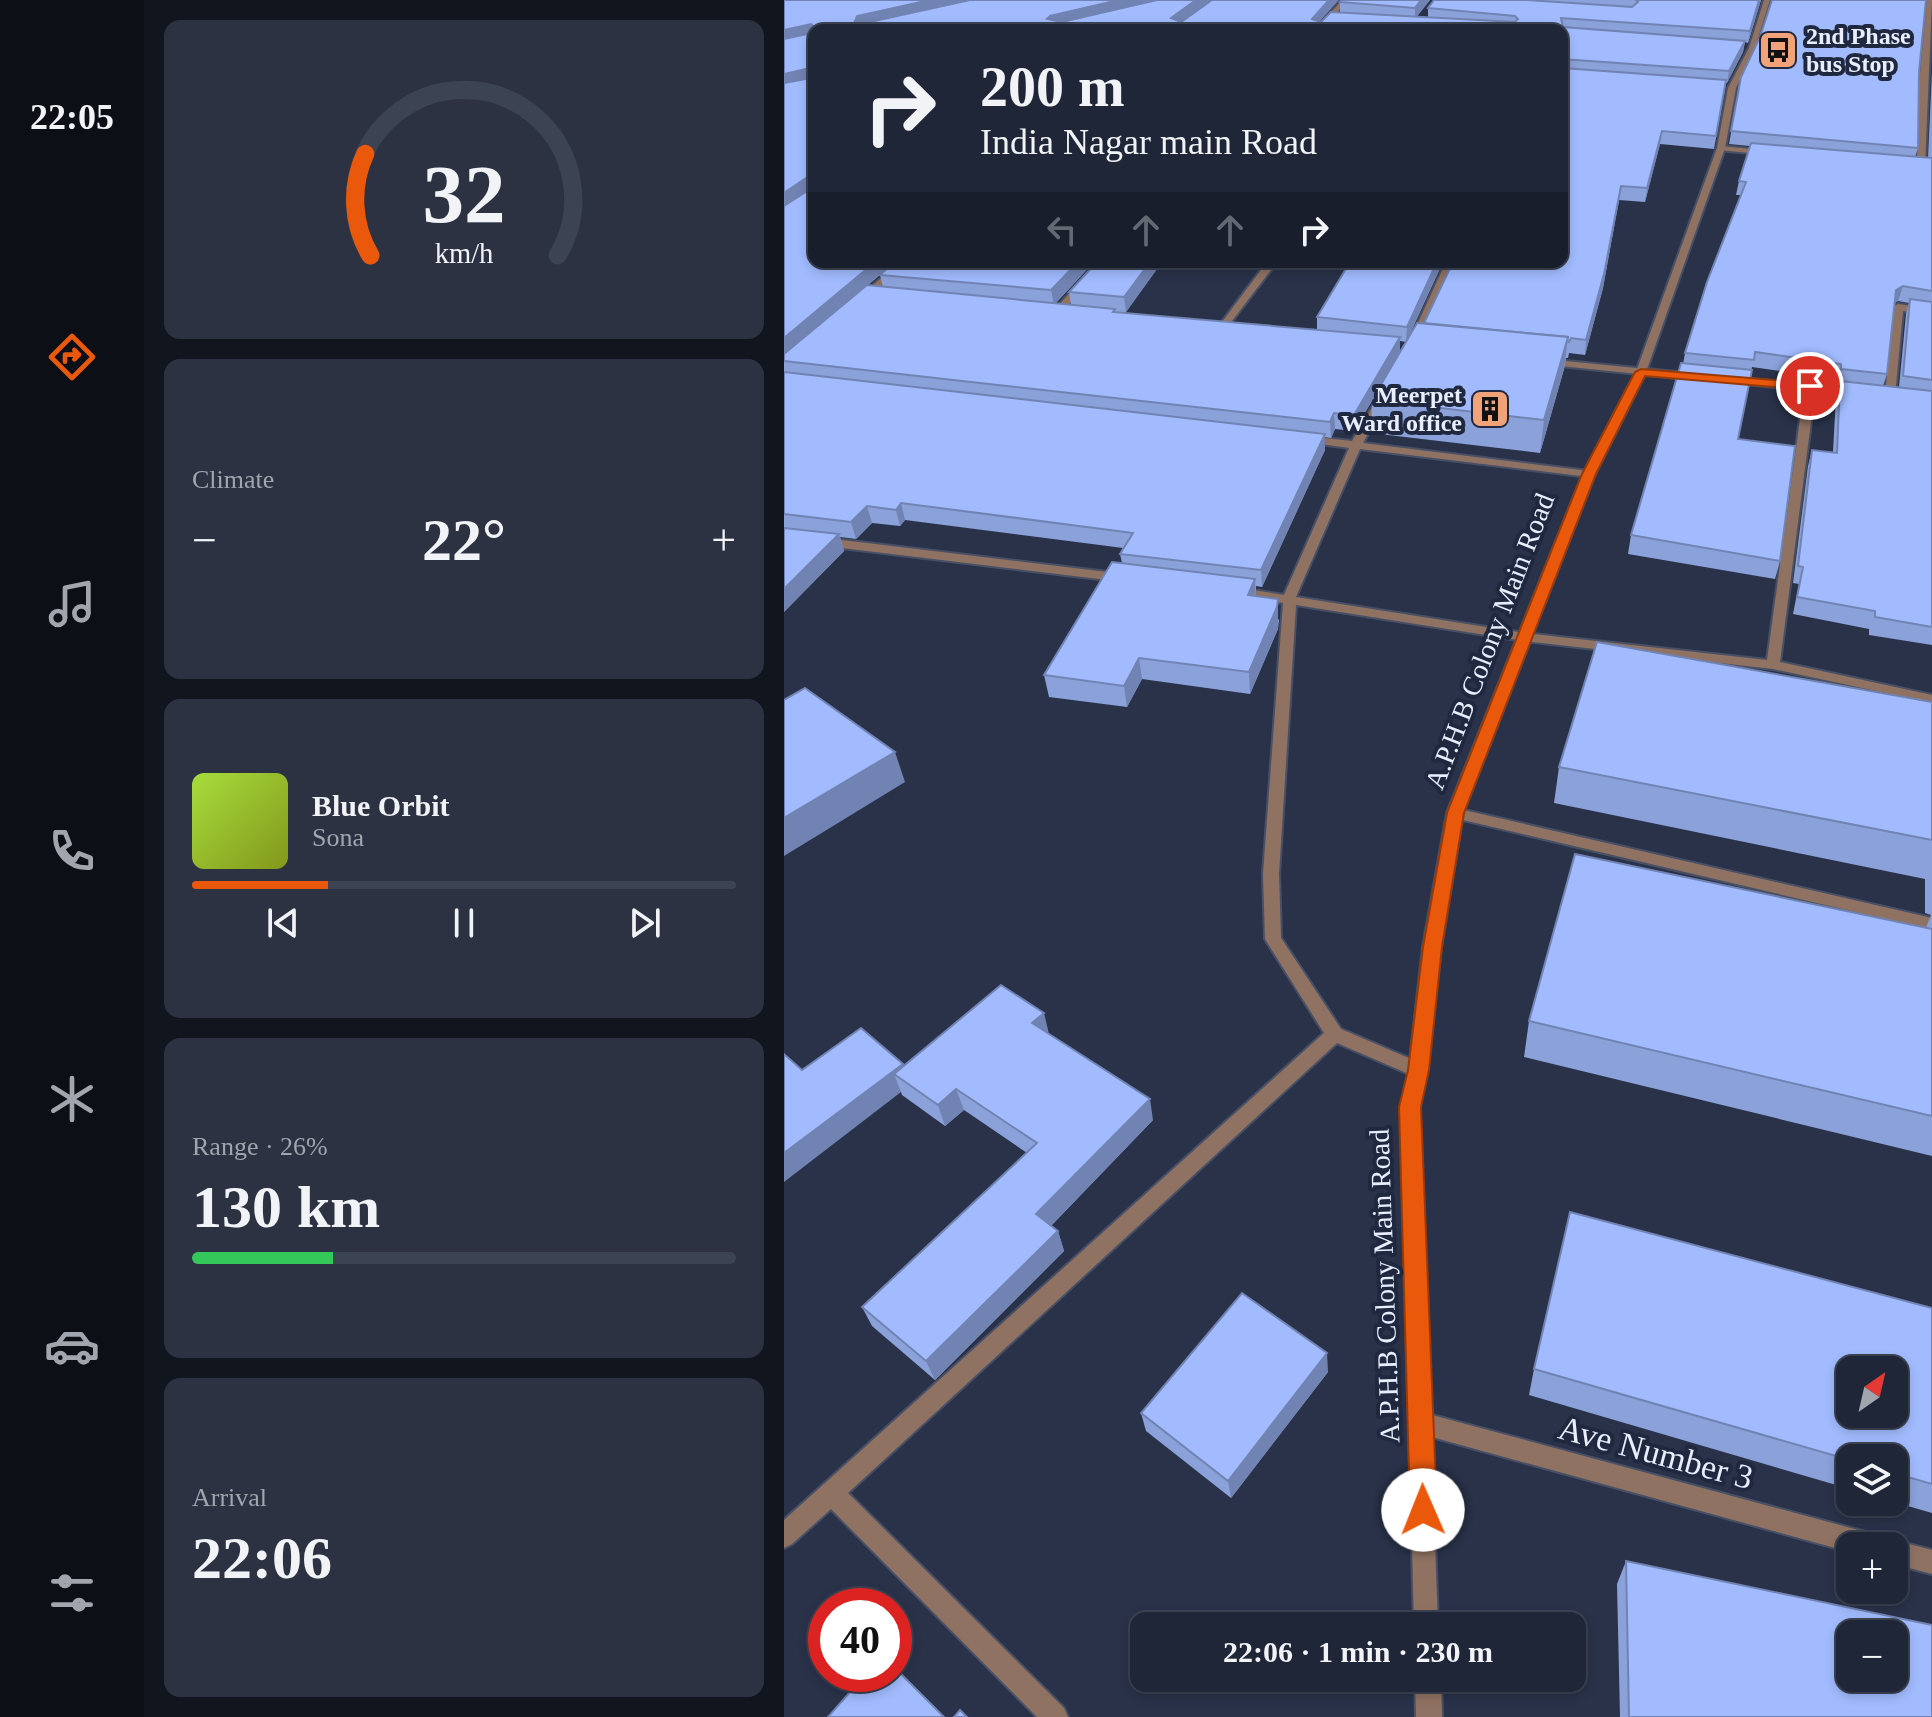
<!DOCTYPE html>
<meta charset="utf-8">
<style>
:root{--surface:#1f2637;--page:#2c3242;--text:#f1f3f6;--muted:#a1a5ad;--line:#3c4352;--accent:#ea580c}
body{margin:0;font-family:"Times New Roman",serif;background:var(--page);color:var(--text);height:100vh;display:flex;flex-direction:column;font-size:30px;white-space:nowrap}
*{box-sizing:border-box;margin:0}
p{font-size:26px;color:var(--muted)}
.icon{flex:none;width:44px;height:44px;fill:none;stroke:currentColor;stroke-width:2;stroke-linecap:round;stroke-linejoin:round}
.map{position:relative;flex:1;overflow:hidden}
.sheet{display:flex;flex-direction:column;gap:20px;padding:20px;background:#11151e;width:640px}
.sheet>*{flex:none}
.hud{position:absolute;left:24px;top:24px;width:760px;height:244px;border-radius:16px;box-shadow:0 4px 12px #0003,0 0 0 2px var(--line);background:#1f2637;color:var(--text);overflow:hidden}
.needle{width:52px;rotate:34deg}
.buttons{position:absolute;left:1052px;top:1356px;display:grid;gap:16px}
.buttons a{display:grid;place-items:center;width:72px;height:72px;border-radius:16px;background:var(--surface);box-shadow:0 4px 12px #0003,0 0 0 2px var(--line);font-size:40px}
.speed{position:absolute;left:24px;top:1588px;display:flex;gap:16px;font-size:40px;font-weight:700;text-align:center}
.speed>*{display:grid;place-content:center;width:104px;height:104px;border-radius:50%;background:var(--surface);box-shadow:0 4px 12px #0003,0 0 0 2px var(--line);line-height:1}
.speed .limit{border:12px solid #d22;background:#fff;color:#111}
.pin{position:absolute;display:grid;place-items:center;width:68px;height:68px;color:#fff;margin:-34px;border:4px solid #fff;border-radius:50%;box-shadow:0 2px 8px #0007}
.me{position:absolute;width:88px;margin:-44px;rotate:359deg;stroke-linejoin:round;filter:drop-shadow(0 0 6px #0008)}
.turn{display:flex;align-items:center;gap:28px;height:168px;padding:0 40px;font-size:36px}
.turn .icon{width:104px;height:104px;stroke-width:2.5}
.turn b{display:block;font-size:56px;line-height:68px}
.lanes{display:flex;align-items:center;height:76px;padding:0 40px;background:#0003;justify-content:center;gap:40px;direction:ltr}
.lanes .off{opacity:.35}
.big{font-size:60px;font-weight:700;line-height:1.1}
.sheet .widget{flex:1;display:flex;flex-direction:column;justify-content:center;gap:12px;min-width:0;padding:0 28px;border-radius:16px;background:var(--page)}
.sheet .dial{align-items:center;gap:0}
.dial svg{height:208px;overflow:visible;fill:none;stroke:var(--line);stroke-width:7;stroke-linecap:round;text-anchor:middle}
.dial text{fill:var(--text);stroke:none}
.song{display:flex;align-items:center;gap:24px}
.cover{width:96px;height:96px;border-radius:12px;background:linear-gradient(135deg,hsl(80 70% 55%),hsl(70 70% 35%))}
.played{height:8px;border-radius:4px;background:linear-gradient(90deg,var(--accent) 25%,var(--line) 25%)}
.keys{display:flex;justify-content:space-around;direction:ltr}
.heat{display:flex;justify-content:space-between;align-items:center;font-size:44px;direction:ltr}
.charge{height:12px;border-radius:6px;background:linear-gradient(90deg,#34c759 26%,var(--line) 0)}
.trip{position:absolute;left:346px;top:1612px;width:456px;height:80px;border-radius:16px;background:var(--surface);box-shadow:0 4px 12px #0003,0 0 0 2px var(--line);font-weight:700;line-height:80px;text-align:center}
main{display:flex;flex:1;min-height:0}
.tab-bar{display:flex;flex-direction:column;width:144px;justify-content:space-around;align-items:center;background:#0c0f16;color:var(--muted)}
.tab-bar .icon{width:56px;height:56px}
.tab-bar .current{color:var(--accent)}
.tab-bar b{font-size:36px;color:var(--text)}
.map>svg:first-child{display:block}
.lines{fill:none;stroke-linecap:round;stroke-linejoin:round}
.minor-casing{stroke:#485066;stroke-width:4}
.tertiary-casing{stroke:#485066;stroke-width:4}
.minor{fill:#907262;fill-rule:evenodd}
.tertiary{fill:#907262;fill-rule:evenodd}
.wall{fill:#8aa1da;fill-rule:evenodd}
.shaded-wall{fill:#7183b2}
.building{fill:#a1bbfe;stroke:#7183b2;stroke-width:2;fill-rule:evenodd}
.route{fill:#ea580c;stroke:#983908;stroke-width:2}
.labels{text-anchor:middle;stroke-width:8;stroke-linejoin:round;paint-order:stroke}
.far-poi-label{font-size:24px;font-weight:bold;fill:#e8eefe;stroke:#1f283e;text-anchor:start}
.street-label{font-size:28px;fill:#e8eefe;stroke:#1f283e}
.near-street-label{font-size:34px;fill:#e8eefe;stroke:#1f283e}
</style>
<main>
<nav class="tab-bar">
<b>22:05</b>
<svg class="icon current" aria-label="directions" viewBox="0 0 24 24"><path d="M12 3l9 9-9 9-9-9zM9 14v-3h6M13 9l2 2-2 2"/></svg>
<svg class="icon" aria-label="music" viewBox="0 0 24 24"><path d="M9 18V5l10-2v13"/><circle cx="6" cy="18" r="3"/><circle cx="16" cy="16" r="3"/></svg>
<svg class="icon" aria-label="phone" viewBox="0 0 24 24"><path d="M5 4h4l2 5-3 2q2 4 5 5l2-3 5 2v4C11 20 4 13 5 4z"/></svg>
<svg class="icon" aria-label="climate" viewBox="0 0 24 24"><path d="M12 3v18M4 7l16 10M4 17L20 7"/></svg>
<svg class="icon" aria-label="car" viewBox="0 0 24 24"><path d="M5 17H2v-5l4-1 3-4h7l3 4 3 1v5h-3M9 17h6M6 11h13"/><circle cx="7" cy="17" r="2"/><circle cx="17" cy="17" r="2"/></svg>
<svg class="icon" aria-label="filters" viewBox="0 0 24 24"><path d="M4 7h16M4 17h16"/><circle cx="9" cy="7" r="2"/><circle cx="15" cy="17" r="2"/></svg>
</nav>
<section class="sheet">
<div class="widget dial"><svg viewBox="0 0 100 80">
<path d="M14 69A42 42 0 1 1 86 69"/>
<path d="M14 69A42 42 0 0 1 12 30" stroke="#ea580c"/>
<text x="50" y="56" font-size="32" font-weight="700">32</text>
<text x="50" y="72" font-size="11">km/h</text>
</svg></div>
<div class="widget"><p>Climate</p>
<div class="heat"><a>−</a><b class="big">22°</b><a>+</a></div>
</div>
<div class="widget">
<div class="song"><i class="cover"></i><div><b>Blue Orbit</b><p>Sona</p></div></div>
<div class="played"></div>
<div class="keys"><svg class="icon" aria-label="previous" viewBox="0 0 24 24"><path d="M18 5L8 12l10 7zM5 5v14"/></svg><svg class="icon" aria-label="pause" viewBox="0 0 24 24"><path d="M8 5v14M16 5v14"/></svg><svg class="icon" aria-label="next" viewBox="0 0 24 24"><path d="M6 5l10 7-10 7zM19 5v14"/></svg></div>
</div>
<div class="widget"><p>Range · 26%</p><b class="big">130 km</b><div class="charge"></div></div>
<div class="widget"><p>Arrival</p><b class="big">22:06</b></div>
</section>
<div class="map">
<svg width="1148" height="1717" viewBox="0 0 1148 1717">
<rect width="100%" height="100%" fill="#293249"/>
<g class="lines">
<defs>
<g id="minor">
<path d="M558 0H564L537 30H531Z"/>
<path d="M1143 0H1148L1141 166 1137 168 1133 166 1135 84Z"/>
<path d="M937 146 987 151 991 153 987 155 934 150Z"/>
<path d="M116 262H126L80 302H74V298Z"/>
<path d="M314 262H324L278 312H272V308Z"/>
<path d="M483 262H493L441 330H435V326Z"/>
<path d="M662 262H672L636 340 627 342 626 340Z"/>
<path d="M1114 304 1148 309V315L1119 311 1111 396 1106 399 1101 396 1109 307Z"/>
<path d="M761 359 913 374 918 377 913 380 757 364V360Z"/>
<path d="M944 377 1076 389 1081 392 1076 395 1031 391 996 662 1148 695V703L989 669 740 641 512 605 495 874 497 938 557 1029 641 1065 643 1070 641 1075 634 1078 553 1043 64 1493 280 1708 284 1717H253L47 1509 8 1544 0 1548V1520L540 1033 481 939 479 874 499 603 450 595 444 591 450 587 500 595 565 448 522 442 516 439 522 436 568 441 593 399 598 396 603 399 579 443 805 471 811 474 805 477 576 449 512 597 740 633 983 660 1020 390 940 382V378Z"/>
<path d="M0 533 340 574 346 578 340 582 0 541Z"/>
<path d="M671 808 1148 918V930L666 817 663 813 666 809Z"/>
<path d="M637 1412 1089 1534 1097 1538 1101 1545 1110 1540 1148 1550V1574L1110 1564V1546H1066V1552L637 1434 629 1431 626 1423 629 1415Z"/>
</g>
<g id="tertiary">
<path d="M980 0H986L971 48 952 88 941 148 862 372 811 474 679 813 657 947 643 1070 635 1107 654 1626H630L617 1107 625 1070 639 947 663 813 799 474 852 372 933 148 944 88 965 48Z"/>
<path d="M631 1678H657L658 1717H632Z"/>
</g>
</defs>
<!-- minor casing -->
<use href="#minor" class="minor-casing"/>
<!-- tertiary casing -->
<use href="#tertiary" class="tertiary-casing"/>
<!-- minor -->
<use href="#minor" class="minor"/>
<!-- tertiary -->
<use href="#tertiary" class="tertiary"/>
</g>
<!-- wall -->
<g class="wall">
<path d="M0 0 536 21 556 12V2L646 0 633 16 644 17V8L650 0H977L964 43 961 42 959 52 943 83H942L930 149 876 144 861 202 835 200 819 288 801 355 785 353 784 358H782L780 369 756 453 587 433 588 401 570 431 551 429 547 438 541 437V450L478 587 472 586V596L495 620 494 629 466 694 358 679 343 707 265 697 260 675 338 563 336 554 339 548 121 520 116 526 88 523 72 539 56 537 60 551 0 612ZM778 30V262L640 323 625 336 659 262H566L533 317V330L332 312H342L378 262 285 292 287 305 271 304 310 262H30ZM96 275 99 287 84 285ZM616 341 622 342 616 351Z"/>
<path d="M976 37 1135 72 1134 148 1131 157 1144 158 1148 71V645L1085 635V629L1009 614 1015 584 1009 583 1024 466 1028 450 1049 452 1052 397 1055 385H1053V379L968 367 954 439 996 561 991 579 844 554 847 535 899 364 901 353 957 195H952L955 181 966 146 945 144 957 77ZM1114 301 1125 303 1122 314 1115 387 1099 386 1103 374 1110 303Z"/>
<path d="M1148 702V1156L740 1057 745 1021 1142 928 1147 915 1141 913V879L770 803 775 767Z"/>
<path d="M265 1034 369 1120 267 1226 274 1231 280 1251 151 1380 88 1326 78 1307 243 1153 180 1110 161 1126 118 1095 117 1092 18 1070 119 1064V1066Z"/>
<path d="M1148 1308V1513L1110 1502V1458H1066V1489L745 1395 750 1369Z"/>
<path d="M544 1372 447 1498 362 1431 357 1413Z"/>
<path d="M842 1561 1148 1717H836L833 1584Z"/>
</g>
<!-- shaded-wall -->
<g class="shaded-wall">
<path d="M146 0H198L75 27 71 21 73 16Z"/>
<path d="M335 0H384L267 27 263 19 266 16Z"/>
<path d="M412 0H427L388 30 387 18Z"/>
<path d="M545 0H555L528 30V19Z"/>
<path d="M637 0H646L631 19V8Z"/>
<path d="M975 0H977L964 43 966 31Z"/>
<path d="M27 24 29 35 0 42V30Z"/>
<path d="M961 41 959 52 943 83 945 71Z"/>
<path d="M26 68 29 80 0 87V74Z"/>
<path d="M878 131 876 144 861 202 863 188Z"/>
<path d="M25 176 28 190 0 209V193Z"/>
<path d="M837 186 819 288 801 355 802 340Z"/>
<path d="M91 262H111L0 357V338Z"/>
<path d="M294 262H310L270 305 267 290Z"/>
<path d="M366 262H378L342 312 340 297Z"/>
<path d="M653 262H659L622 342 623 327Z"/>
<path d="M1119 286 1114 301 1107 304 1112 290Z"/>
<path d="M616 337V353L570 431V415Z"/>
<path d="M784 337 780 369 756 453 760 420Z"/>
<path d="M550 413 551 429 547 438 546 422Z"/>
<path d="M541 434V450L478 587 477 570Z"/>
<path d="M117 503 121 520 116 526 112 510Z"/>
<path d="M83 506 88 523 72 539 67 522Z"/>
<path d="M55 534 60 551 0 612V589Z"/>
<path d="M471 579 472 600 464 595Z"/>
<path d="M494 599V629L466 694 465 672Z"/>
<path d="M355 658 358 679 343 707 340 686Z"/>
<path d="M111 752 121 782 0 856V818Z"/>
<path d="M260 1013 265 1034 248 1023Z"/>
<path d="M119 1064 127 1085 110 1074 117 1092 0 1182V1153Z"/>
<path d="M172 1089 180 1110 161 1126 154 1105Z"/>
<path d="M366 1099 369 1120 259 1234 252 1214Z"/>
<path d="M274 1231 280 1251 151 1380 142 1361Z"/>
<path d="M543 1353 544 1372 447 1498 444 1481Z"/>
</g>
<!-- building -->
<g class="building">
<path d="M0 0H146L73 16 71 21 86 22 186 0H335L266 16 263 19 278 22 373 0H412L387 18 397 22 428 0H545L528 19 537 22 547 12 731 22 734 19 731 16 644 8 650 0H743L848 7 854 2 852 0H975L966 31 777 18 779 27 961 41 945 71 778 59V30H30V262H91L0 338V206L28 188 29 176H25L0 193V83L28 78 30 71 26 68 0 74V39L28 33 30 27 27 24 0 30Z"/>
<path d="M558 0H637L631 8 556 2Z"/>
<path d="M988 0H1142L1135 72 1134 148 947 131 957 77 976 37Z"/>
<path d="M778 63 779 68 942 80 932 136 878 131 863 188 837 186 820 274 802 340 787 338 785 342H783L784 337 640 323 669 262H778Z"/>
<path d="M967 143 1148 158V291L1119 286 1112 290 1103 374 1057 369V364L971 352 970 360 901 353 923 282 962 182 955 181Z"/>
<path d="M110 262H294L267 290 96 275Z"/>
<path d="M313 262H366L340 297 285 292Z"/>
<path d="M566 262H653L623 327 533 317Z"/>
<path d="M83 285 331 309 329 312 616 337 570 415 550 413 546 422 0 361V354Z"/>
<path d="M1126 299 1148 302V380L1119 376Z"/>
<path d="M633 323 784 337 760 420 588 400Z"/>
<path d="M897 363 968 370 954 439 1011 446 996 561 847 535Z"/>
<path d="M0 372 541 434 477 570 336 554 349 533 117 503 112 510 83 506 67 522 0 514Z"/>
<path d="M1056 381 1148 391V627L1091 617V611L1013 597 1019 567 1014 566 1028 450 1053 453Z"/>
<path d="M0 528 55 534 0 589Z"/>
<path d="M328 562 471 579 464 595 494 599 493 607 465 672 355 658 340 686 260 675Z"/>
<path d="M813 642 1148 702V840L775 767Z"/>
<path d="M21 688 111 752 0 818V700Z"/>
<path d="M791 854 1148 929V1116L745 1021Z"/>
<path d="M217 985 260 1013 248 1023 366 1099 252 1214 274 1231 142 1361 78 1307 253 1143 172 1089 154 1105 110 1074Z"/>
<path d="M77 1028 119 1064 0 1153V1054L18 1070Z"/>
<path d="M786 1212 1148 1308V1484L1110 1473V1458H1066V1460L750 1369ZM1066 1370H1110V1414H1066Z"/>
<path d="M458 1293 543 1353 444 1481 357 1413Z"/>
<path d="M842 1561 1148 1625V1717H845ZM1066 1634H1110V1678H1066Z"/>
<path d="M110 1667 160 1717H44L82 1674H110Z"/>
<path d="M176 1710 183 1717H170Z"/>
</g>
<!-- route -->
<path class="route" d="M857 369 1026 383 1032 386 1026 390 861 376 812 474 680 813 658 947 645 1070 637 1107 653 1510 649 1519 639 1523 630 1519 626 1510 615 1107 624 1070 639 947 663 813 798 474 851 372Z"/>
<!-- icons -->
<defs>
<symbol id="bus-square" viewBox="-11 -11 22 22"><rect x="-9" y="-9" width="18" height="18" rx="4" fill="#f0a279" stroke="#1f283e"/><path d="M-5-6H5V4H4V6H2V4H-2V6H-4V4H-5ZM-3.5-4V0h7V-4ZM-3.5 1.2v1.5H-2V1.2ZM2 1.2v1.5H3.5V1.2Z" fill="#111"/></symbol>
<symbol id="building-square" viewBox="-11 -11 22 22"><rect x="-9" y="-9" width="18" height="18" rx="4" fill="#f0a279" stroke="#1f283e"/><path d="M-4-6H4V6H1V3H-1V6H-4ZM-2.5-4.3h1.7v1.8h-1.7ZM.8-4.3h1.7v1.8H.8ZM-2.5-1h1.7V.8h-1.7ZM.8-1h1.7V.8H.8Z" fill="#111"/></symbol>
</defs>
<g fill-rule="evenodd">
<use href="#bus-square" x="972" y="28" width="44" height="44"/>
<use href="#building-square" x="684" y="387" width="44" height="44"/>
</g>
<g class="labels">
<!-- far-poi labels -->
<g class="far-poi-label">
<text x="1022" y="44">2nd Phase<tspan x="1022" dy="28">bus Stop</tspan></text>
<text x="678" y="403" text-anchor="end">Meerpet<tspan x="678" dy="28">Ward office</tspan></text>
</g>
<!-- street labels -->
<g class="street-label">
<text transform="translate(705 641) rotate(-69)" y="10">A.P.H.B Colony Main Road</text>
<text transform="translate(600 1286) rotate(-92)" y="10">A.P.H.B Colony Main Road</text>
</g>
<!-- near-street labels -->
<g class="near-street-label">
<text transform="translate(872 1452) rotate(15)" y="12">Ave Number 3</text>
</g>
</g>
</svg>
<div class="buttons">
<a><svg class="needle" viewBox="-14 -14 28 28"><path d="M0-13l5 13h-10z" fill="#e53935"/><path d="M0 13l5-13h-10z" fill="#a1a5ad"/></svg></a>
<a><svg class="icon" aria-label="layers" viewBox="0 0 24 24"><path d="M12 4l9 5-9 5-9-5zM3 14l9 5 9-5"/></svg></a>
<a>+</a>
<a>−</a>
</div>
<div class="speed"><div class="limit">40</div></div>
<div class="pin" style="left:1026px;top:386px;background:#d93025"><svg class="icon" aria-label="arrive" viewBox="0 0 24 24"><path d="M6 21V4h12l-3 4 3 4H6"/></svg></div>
<svg class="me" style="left:639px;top:1510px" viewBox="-20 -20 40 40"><circle r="19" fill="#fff"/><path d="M0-13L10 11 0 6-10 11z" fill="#ea580c"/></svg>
<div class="trip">22:06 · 1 min · 230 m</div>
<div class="hud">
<div class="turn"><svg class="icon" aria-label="right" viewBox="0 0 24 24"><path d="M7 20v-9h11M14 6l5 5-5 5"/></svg><div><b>200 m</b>India Nagar main Road</div></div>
<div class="lanes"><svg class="icon off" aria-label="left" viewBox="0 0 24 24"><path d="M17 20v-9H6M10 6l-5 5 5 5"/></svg><svg class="icon off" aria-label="ahead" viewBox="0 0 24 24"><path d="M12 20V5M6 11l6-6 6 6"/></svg><svg class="icon off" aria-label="ahead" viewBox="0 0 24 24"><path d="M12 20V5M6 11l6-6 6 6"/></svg><svg class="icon" aria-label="right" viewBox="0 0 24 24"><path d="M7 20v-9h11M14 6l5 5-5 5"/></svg></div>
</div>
</div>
</main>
